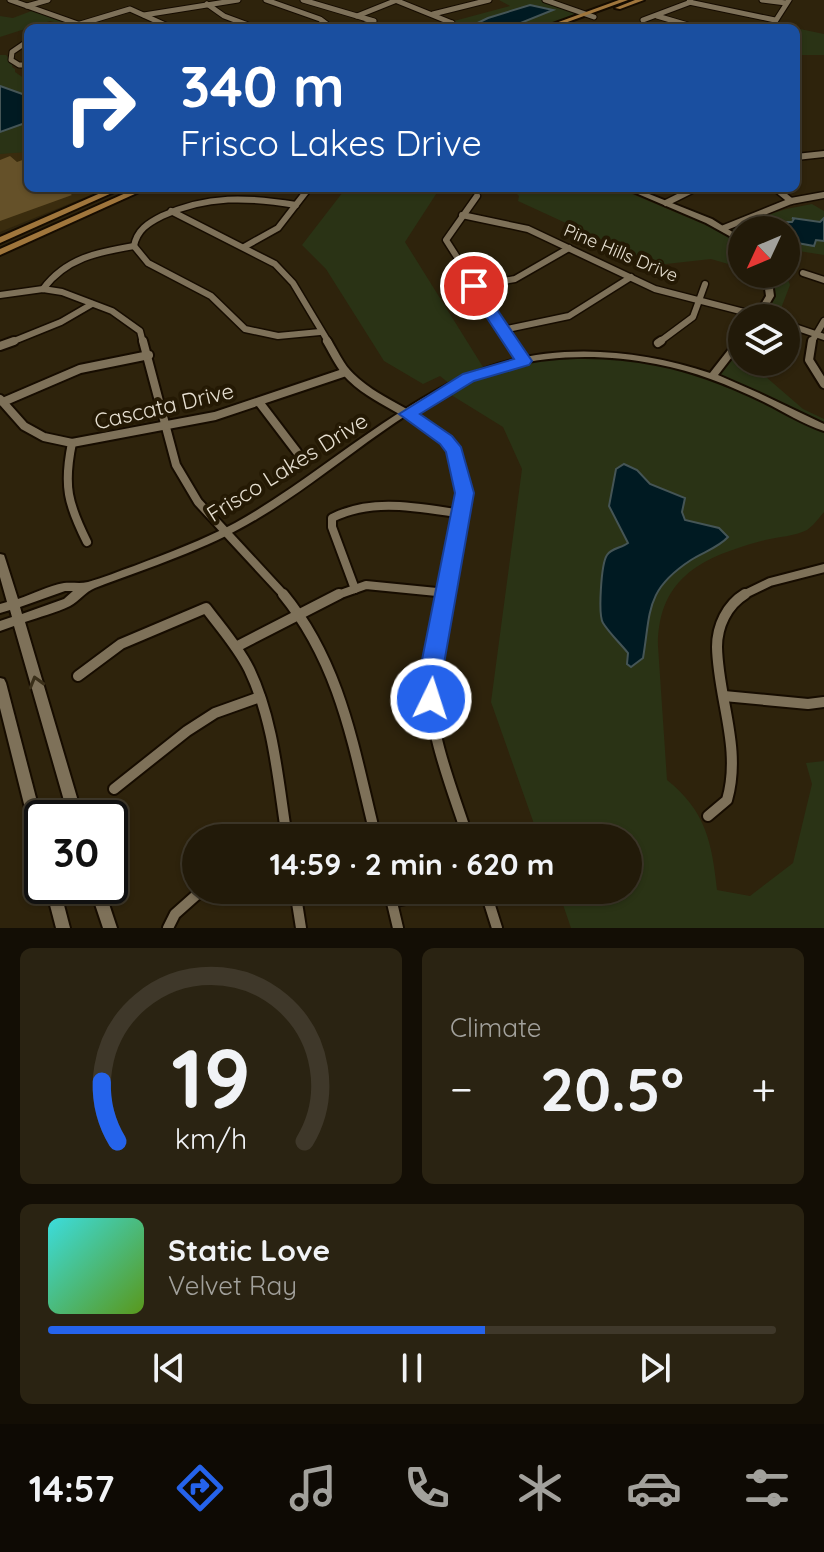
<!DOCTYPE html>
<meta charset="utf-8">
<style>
:root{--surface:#221a09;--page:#2a2312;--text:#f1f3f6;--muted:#a2a19c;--line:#3f382a;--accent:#2563eb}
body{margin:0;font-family:Quicksand,sans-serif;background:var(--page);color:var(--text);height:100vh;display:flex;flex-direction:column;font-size:30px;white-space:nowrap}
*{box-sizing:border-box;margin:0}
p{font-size:26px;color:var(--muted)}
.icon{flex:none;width:44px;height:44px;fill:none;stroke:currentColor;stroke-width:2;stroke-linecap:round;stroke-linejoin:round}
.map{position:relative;height:928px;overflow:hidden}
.details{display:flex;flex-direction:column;gap:20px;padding:20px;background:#130e05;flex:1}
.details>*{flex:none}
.banner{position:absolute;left:24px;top:24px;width:776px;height:168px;border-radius:12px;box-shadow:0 2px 6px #0004,0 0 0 2px var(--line);background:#1a4fa0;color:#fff;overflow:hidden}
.needle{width:52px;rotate:226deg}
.fabs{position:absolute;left:728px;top:216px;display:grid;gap:16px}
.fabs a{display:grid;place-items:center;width:72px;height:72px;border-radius:50%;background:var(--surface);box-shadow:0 2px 6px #0004,0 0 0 2px var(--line);font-size:40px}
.speed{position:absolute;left:24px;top:800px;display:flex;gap:16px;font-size:40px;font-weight:700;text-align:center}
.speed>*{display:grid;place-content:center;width:104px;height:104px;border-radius:50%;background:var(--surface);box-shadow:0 2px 6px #0004,0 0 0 2px var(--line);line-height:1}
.speed .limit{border:4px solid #111;border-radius:12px;background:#fff;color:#111}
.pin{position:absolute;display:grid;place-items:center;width:68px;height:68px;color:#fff;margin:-34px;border:4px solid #fff;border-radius:50%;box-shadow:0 2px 8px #0007}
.me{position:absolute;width:88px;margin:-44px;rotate:4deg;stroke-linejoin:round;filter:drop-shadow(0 0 6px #0008)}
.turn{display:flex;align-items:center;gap:28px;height:168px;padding:0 24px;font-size:36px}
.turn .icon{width:104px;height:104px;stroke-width:2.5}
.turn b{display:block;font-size:56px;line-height:68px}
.big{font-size:60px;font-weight:700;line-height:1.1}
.details .tile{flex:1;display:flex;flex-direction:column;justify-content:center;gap:12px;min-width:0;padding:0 28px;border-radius:12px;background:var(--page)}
.details .dial{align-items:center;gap:0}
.dial svg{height:208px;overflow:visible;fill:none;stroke:var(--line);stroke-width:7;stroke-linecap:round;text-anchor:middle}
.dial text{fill:var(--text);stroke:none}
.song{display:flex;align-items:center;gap:24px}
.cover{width:96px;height:96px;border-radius:12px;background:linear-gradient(135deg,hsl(180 70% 55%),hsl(90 70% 35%))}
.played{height:8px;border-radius:4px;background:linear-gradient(90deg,var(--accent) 60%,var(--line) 60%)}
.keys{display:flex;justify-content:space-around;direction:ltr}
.heat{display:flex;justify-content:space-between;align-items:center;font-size:44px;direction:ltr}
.details .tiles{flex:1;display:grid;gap:20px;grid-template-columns:1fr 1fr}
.tile:last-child{grid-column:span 2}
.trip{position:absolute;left:182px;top:824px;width:460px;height:80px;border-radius:40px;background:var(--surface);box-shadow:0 2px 6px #0004,0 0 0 2px var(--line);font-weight:700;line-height:80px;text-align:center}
.menu{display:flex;height:128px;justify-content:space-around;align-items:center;background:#0e0a04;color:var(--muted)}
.menu .icon{width:56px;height:56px}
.menu .selected{color:var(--accent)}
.menu b{font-size:36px;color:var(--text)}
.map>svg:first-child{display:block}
.built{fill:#3a2c0e}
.green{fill:#2a3315}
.water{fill:#001a22;stroke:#455556;stroke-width:2}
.building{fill:#655129}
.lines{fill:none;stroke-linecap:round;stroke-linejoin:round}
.minor-far3-casing{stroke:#160c00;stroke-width:7}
.minor-far2-casing{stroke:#160c00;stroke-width:9}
.minor-far1-casing{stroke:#160c00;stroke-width:12}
.minor-casing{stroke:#160c00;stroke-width:14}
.tertiary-casing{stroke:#160c00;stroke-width:4}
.primary-casing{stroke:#160c00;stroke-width:4}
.minor-far3{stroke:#7e7159;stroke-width:5}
.minor-far2{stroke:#7e7159;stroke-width:6}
.minor-far1{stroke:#7e7159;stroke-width:8}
.minor{stroke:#7e7159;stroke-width:10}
.tertiary{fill:#7e7159;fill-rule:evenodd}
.primary{fill:#a0763c;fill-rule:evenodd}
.oneway{stroke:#3a2f19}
.route{fill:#2563eb;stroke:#184099;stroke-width:2}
.labels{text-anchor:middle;stroke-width:8;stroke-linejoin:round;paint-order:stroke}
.far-street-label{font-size:18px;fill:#e6dfd1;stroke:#241904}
.street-label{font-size:22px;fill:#e6dfd1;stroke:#241904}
</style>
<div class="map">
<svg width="824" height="928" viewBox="0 0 824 928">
<rect width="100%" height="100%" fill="#2e230c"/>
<!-- built -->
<path class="built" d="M8 152H28V188H108L0 232V154Z"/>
<!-- green -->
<g class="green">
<path d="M499 0H541L578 14 537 28H440L455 24 454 21 510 6Z"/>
<path d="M34 10 73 24 68 26 50 21 0 37V16L13 18Z"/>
<path d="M800 29 824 34V55H796V33Z"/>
<path d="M0 55H6L13 63 12 67 15 69V72L28 81V152L0 154Z"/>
<path d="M346 188H440L405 242 483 367C533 352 586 349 638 356 663 359 686 368 711 372L742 333V362H760L758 370 803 409 824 419V512C819 518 813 526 807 530 795 536 778 537 765 540 706 556 658 575 658 646L667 780C706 811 712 843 717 890L750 896 793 863 812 784 806 763 824 761V928H571L558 890H628V838H539L491 702 522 469 503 427 448 393 455 388 440 376 423 384 384 361 326 269 302 245Z"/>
<path d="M511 188H618L720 231 786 209 812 204 824 211V255L786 249V230H742V268L711 259 657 265 518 201 519 196Z"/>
<path d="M751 274H786L790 285 780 311 785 313 781 318H753L763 306 767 288Z"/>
</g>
<!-- water -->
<g class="water">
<path d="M530 5 553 10 508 28H467L488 18Z"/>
<path d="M0 86 28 96V122L0 132Z"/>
<path d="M792 218 820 222 824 218V241L816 240 814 246 786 241V230H764L766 226 774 227 775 222H792L794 219Z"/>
<path d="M624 464 637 470 650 484 685 498 682 512 685 520 719 528 728 537C718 548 703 552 691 560 645 590 651 611 643 658L631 667 627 664 628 653C620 643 610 634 603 623 598 615 601 564 607 555 611 548 622 548 628 543L609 506 616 469Z"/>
</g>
<!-- building -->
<path class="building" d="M10 156 17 162 28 158V188L78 189 68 192 72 195 0 221V160Z"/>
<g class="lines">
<defs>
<g id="minor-far3">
<path d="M10 0 78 24"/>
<path d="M266 0 320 19 332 28"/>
<path d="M303 0 374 21"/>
<path d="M395 0 452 23"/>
<path d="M545 0 594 17"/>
<path d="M762 0 786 3"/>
<path d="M689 2 775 20"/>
<path d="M207 4 224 16 256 28"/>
<path d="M27 6 48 0"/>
<path d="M433 14 489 0"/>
<path d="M144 15 238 0"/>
<path d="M357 16 397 0"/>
<path d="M657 16 698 28"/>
<path d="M643 20 691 2"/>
<path d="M67 28 130 9 172 28"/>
<path d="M146 28 161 24"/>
<path d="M352 28 373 22"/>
<path d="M437 28 452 23"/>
<path d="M771 28 789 0"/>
<path d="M28 41 12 52 11 60 19 65H28"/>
</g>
<g id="minor-far2">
<path d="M796 157 824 154"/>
<path d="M775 188 791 201"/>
<path d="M477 196 446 240 512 343"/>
<path d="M666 203 696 188"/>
<path d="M171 211 275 264 293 283 329 343"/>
<path d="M462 215 528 229 655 289 767 318"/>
<path d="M724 228 791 201 824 195"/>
<path d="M134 246 148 263 211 296 245 329 278 336 320 332"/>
<path d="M134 246C137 230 148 223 162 216 207 195 248 197 296 205"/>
<path d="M244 247 278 228 309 188"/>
<path d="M803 273 824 280"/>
<path d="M474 286 515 279 569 248"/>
<path d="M43 289C66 258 98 252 134 246"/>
<path d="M0 295 43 289 62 292 112 311 140 331 143 343"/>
<path d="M786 324 824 337"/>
<path d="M503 330 569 316 631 277"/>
<path d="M9 343 61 322 92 304"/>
<path d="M658 343 693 317 705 284"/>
<path d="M811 343 824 321"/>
</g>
<g id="minor-far1">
<path d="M143 341 176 465 198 502 285 596"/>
<path d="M327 341C333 351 339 364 346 372 386 417 464 418 465 494 465 519 451 569 446 596"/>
<path d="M511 341 524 361"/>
<path d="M812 341 809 360 824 384"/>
<path d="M658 343 661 341"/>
<path d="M0 346 14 341"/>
<path d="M0 399 24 426 44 437 72 443 215 416 346 372"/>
<path d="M3 402 80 369 149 355"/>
<path d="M259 402 297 452"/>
<path d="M72 443C63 486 68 504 87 542"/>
<path d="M355 589 332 527V518C373 497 420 508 463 514"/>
<path d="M335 596 366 585 447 593"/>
<path d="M741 596 770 582 824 568"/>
</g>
<g id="minor">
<path d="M283 594C342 666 354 751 376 838"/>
<path d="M446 594C441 621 433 648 431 674 426 729 452 787 468 838"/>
<path d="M236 647 339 594"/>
<path d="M78 676 121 644 206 608C221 628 238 647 249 669 274 721 278 781 287 838"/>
<path d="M724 696 808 704 824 702"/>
<path d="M114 789 187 731 215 713 260 697"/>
<path d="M708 816 727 800C742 748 718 699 717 647 717 626 727 605 745 594"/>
<path d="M295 890 301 928"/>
<path d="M389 890 398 928"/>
<path d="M485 890 497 928"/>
<path d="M392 902 447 890"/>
<path d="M168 928 175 914 202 890"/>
</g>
<g id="tertiary">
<path d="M624 188H634L712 219 742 238V243L706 223Z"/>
<path d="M763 274H771L774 296 761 318H753L766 296Z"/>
<path d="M742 335V344L718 375 759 393 824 424V431C803 424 784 412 764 402 729 385 694 371 656 364 605 354 549 354 499 369 410 397 336 473 257 519 206 550 150 567 95 588 85 592 79 601 70 606 56 613 39 617 25 622L83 818H69L14 626 0 631V621L12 617 10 610 0 613V604L7 602 0 577V554L4 555 5 558 18 599C33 594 48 586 64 583 72 582 80 584 88 582 103 578 119 571 134 566 168 553 203 540 235 523 287 494 333 457 382 424 415 402 450 380 489 367 560 342 640 350 710 373L739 336ZM65 591H73L64 599 22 614 20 607Z"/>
<path d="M0 678 4 679 6 683 42 821V855L37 853 35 848 0 708Z"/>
<path d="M45 886H59L70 928H56Z"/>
<path d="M89 886H103L117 928H103Z"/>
</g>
<g id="primary">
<path d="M619 0H628L551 28H542Z"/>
<path d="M635 0H644L620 9 615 8Z"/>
<path d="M112 188H123L0 243V237Z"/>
<path d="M137 188H148L0 255V249Z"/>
</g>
</defs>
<!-- minor-far3 casing -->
<use href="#minor-far3" class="minor-far3-casing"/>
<!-- minor-far2 casing -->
<use href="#minor-far2" class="minor-far2-casing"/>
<!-- minor-far1 casing -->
<use href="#minor-far1" class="minor-far1-casing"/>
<!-- minor casing -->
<use href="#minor" class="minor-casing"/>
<!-- tertiary casing -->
<use href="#tertiary" class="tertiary-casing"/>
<!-- primary casing -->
<use href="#primary" class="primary-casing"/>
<!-- minor-far3 -->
<use href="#minor-far3" class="minor-far3"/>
<!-- minor-far2 -->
<use href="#minor-far2" class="minor-far2"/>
<!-- minor-far1 -->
<use href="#minor-far1" class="minor-far1"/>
<!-- minor -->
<use href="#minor" class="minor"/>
<!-- tertiary -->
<use href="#tertiary" class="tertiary"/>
<!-- primary -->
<use href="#primary" class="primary"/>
</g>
<!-- one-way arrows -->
<defs><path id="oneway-chevron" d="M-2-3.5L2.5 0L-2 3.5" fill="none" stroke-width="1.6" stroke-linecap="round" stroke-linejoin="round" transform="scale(2)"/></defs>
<use class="oneway" href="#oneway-chevron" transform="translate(36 682) rotate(-106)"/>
<!-- route -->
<path class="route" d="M474 282 479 283 532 361 529 365 474 381 420 414 452 436 461 447 474 493 442 675V699L439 705 431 708 423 705 420 699 419 675 455 493 446 452 440 444 399 414 463 374 514 359 466 286Z"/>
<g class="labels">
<!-- far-street labels -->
<g class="far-street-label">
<text transform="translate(621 253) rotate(23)" y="6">Pine Hills Drive</text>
</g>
<!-- street labels -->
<g class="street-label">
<text transform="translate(164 406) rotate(-13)" y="8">Cascata Drive</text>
<text transform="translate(287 467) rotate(-32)" y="8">Frisco Lakes Drive</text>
</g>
</g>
</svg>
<div class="fabs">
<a><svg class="needle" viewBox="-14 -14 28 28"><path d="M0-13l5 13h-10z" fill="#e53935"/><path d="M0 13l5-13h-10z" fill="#a2a19c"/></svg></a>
<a><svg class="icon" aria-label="layers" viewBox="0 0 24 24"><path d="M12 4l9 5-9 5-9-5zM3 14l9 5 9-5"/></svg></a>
</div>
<div class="speed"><div class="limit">30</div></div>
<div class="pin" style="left:474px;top:286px;background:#d93025"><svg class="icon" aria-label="arrive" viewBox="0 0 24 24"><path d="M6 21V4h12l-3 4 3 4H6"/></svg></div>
<svg class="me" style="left:431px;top:699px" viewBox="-20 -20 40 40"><circle r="17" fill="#2563eb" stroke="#fff" stroke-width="3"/><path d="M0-11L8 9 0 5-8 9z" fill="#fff"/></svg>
<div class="trip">14:59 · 2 min · 620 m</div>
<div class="banner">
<div class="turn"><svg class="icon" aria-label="right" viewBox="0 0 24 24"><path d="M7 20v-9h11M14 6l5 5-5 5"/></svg><div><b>340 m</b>Frisco Lakes Drive</div></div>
</div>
</div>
<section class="details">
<div class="tiles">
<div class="tile dial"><svg viewBox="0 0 100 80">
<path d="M14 69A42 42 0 1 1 86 69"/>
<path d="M14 69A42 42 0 0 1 8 46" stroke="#2563eb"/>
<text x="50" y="56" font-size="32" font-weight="700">19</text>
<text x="50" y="72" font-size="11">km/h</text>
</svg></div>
<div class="tile"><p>Climate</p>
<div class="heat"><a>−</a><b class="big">20.5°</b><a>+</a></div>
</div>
<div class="tile">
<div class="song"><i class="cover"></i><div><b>Static Love</b><p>Velvet Ray</p></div></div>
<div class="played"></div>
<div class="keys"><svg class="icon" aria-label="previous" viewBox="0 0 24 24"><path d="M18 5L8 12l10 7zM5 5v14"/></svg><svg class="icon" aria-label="pause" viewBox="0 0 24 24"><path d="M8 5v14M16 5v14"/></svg><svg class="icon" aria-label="next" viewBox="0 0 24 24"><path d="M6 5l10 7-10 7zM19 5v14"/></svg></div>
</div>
</div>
</section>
<nav class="menu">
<b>14:57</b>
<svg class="icon selected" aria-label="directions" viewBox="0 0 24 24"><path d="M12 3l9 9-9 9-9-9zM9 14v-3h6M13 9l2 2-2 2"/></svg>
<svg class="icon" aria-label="music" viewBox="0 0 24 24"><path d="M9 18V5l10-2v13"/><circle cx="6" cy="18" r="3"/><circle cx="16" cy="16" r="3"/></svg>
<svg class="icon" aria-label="phone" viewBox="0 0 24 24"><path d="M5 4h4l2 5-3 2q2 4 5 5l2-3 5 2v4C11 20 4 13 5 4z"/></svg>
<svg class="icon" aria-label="climate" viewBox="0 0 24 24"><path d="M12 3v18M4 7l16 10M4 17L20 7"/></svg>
<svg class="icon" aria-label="car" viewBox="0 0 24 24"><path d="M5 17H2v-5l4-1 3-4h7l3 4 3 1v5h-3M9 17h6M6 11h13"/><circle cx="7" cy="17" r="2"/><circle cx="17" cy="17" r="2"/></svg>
<svg class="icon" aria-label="filters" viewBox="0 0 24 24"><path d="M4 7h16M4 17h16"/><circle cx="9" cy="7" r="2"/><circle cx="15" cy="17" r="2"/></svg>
</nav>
